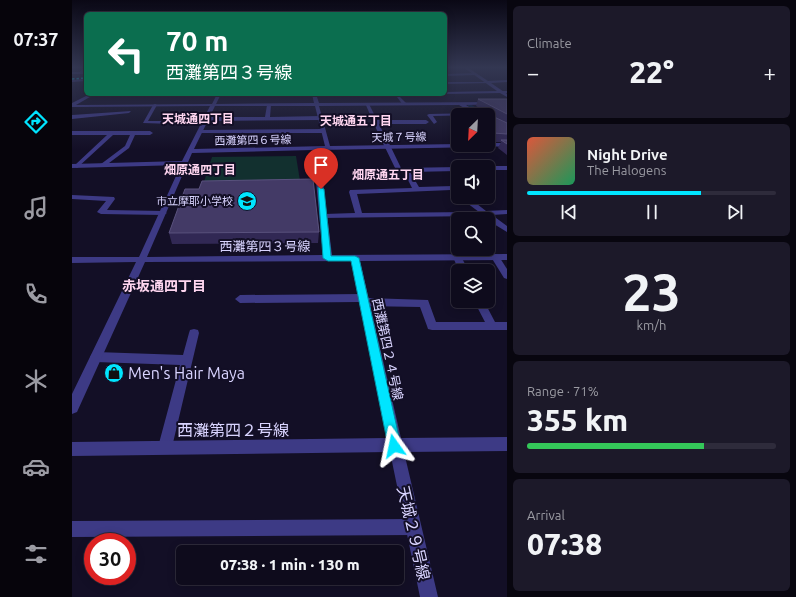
<!DOCTYPE html>
<meta charset="utf-8">
<style>
:root{--surface:#0e0b1c;--page:#1c1929;--text:#f1f3f6;--muted:#9b9ba3;--line:#2e2b3b;--accent:#00e5ff}
body{margin:0;font-family:Ubuntu,"Noto Sans JP",sans-serif;background:var(--page);color:var(--text);height:100vh;display:flex;flex-direction:column;font-size:15px;white-space:nowrap}
*{box-sizing:border-box;margin:0}
p{font-size:13px;color:var(--muted)}
.icon{flex:none;width:22px;height:22px;fill:none;stroke:currentColor;stroke-width:2;stroke-linecap:round;stroke-linejoin:round}
.map{position:relative;flex:1;overflow:hidden}
.sheet{display:flex;flex-direction:column;gap:6px;padding:6px;background:#08060f;width:289px}
.sheet>*{flex:none}
.guide{position:absolute;left:12px;top:12px;width:363px;height:84px;border-radius:6px;box-shadow:0 2px 10px #0003,0 0 0 1px var(--line);background:#0b6e4f;color:#fff;overflow:hidden}
.needle{width:26px;rotate:204deg}
.tools{position:absolute;left:379px;top:108px;display:grid;gap:8px}
.tools a{display:grid;place-items:center;width:44px;height:44px;border-radius:6px;background:var(--surface);box-shadow:0 2px 10px #0003,0 0 0 1px var(--line);font-size:20px}
.speed{position:absolute;left:12px;top:533px;display:flex;gap:8px;font-size:20px;font-weight:700;text-align:center}
.speed>*{display:grid;place-content:center;width:52px;height:52px;border-radius:50%;background:var(--surface);box-shadow:0 2px 10px #0003,0 0 0 1px var(--line);line-height:1}
.speed .limit{border:6px solid #d22;background:#fff;color:#111}
.pin{position:absolute;display:grid;place-items:center;width:34px;height:34px;color:#fff;margin:-41px -17px;border-radius:50% 50% 50% 0;rotate:-45deg;box-shadow:0 0 4px #0007}
.pin .icon{rotate:45deg}
.me{position:absolute;width:44px;margin:-22px;rotate:348deg;stroke-linejoin:round;filter:drop-shadow(0 0 3px #0008)}
.turn{display:flex;align-items:center;gap:14px;height:84px;padding:0 16px;font-size:18px}
.turn .icon{width:52px;height:52px;stroke-width:2.5}
.turn b{display:block;font-size:28px;line-height:34px}
.big{font-size:30px;font-weight:800;line-height:1.1}
.sheet .tile{flex:1;display:flex;flex-direction:column;justify-content:center;gap:6px;min-width:0;padding:0 14px;border-radius:6px;background:var(--page)}
.sheet .dial{align-items:center;gap:0}
.dial b{font-size:52px;line-height:1}
.song{display:flex;align-items:center;gap:12px}
.cover{width:48px;height:48px;border-radius:6px;background:linear-gradient(135deg,hsl(10 70% 55%),hsl(150 70% 35%))}
.played{height:4px;border-radius:2px;background:linear-gradient(90deg,var(--accent) 70%,var(--line) 70%)}
.keys{display:flex;justify-content:space-around;direction:ltr}
.heat{display:flex;justify-content:space-between;align-items:center;font-size:22px;direction:ltr}
.charge{height:6px;border-radius:3px;background:linear-gradient(90deg,#34c759 71%,var(--line) 0)}
.trip{position:absolute;left:104px;top:545px;width:228px;height:40px;border-radius:6px;background:var(--surface);box-shadow:0 2px 10px #0003,0 0 0 1px var(--line);font-weight:800;line-height:40px;text-align:center}
main{display:flex;flex:1;min-height:0}
.tab-bar{display:flex;flex-direction:column;width:72px;justify-content:space-around;align-items:center;background:#06040b;color:var(--muted)}
.tab-bar .icon{width:28px;height:28px}
.tab-bar .selected{color:var(--accent)}
.tab-bar b{font-size:18px;color:var(--text)}
.map>svg:first-child{display:block}
.green{fill:#12302f}
.lines{fill:none;stroke-linecap:round;stroke-linejoin:round}
.stream{fill:#0c2248;fill-rule:evenodd}
.lane{fill:#3d3a85;fill-rule:evenodd}
.street{fill:#3d3a85;fill-rule:evenodd}
.rail{stroke:#00e5ff;stroke-width:1.5;stroke-dasharray:2.5 2;stroke-linecap:butt}
.wall{fill:#312854}
.building{fill:#433a66;stroke:#5a527e}
.route{fill:#00e5ff;stroke:#0095a6}
.labels{text-anchor:middle;stroke-width:4;stroke-linejoin:round;paint-order:stroke}
.far-street-label{font-size:11px;fill:#d9d4ff;stroke:#130f26}
.far-poi-label{font-size:11px;fill:#d9d4ff;stroke:#130f26;text-anchor:end}
.far-neighbourhood-label{font-size:12px;font-weight:bold;fill:#ffd6f0;stroke:#130f26}
.street-label{font-size:13px;fill:#d9d4ff;stroke:#130f26}
.neighbourhood-label{font-size:14px;font-weight:bold;fill:#ffd6f0;stroke:#130f26}
.near-poi-label{font-size:16px;fill:#d9d4ff;stroke:#130f26;text-anchor:start}
.near-street-label{font-size:16px;fill:#d9d4ff;stroke:#130f26}
</style>
<main>
<nav class="tab-bar">
<b>07:37</b>
<svg class="icon selected" aria-label="directions" viewBox="0 0 24 24"><path d="M12 3l9 9-9 9-9-9zM9 14v-3h6M13 9l2 2-2 2"/></svg>
<svg class="icon" aria-label="music" viewBox="0 0 24 24"><path d="M9 18V5l10-2v13"/><circle cx="6" cy="18" r="3"/><circle cx="16" cy="16" r="3"/></svg>
<svg class="icon" aria-label="phone" viewBox="0 0 24 24"><path d="M5 4h4l2 5-3 2q2 4 5 5l2-3 5 2v4C11 20 4 13 5 4z"/></svg>
<svg class="icon" aria-label="climate" viewBox="0 0 24 24"><path d="M12 3v18M4 7l16 10M4 17L20 7"/></svg>
<svg class="icon" aria-label="car" viewBox="0 0 24 24"><path d="M5 17H2v-5l4-1 3-4h7l3 4 3 1v5h-3M9 17h6M6 11h13"/><circle cx="7" cy="17" r="2"/><circle cx="17" cy="17" r="2"/></svg>
<svg class="icon" aria-label="filters" viewBox="0 0 24 24"><path d="M4 7h16M4 17h16"/><circle cx="9" cy="7" r="2"/><circle cx="15" cy="17" r="2"/></svg>
</nav>
<div class="map">
<svg width="435" height="597" viewBox="0 0 435 597">
<rect width="100%" height="100%" fill="#130f26"/>
<!-- green -->
<path class="green" d="M224 156 229 187 130 188 140 157Z"/>
<g class="lines">
<!-- stream -->
<path class="stream" d="M396 104H398L416 115H413L396 106Z"/>
<!-- lane -->
<g class="lane">
<path d="M12 67H14V69L8 74H6Z"/>
<path d="M404 73 403 75 373 76V74Z"/>
<path d="M373 82H415L417 83 373 84Z"/>
<rect x="427" y="91" width="8" height="2"/>
<path d="M174 94H198L196 95Z"/>
<path d="M243 95H326L335 104 331 105 325 97H241Z"/>
<path d="M293 103 297 104 305 120H354L357 122 354 124H307L312 134 307 135Z"/>
<path d="M83 104 85 105 76 121H132L135 123 132 125 71 123 81 105Z"/>
<path d="M197 104 199 105 198 117 249 116 252 118 249 120 134 121 131 119 134 117H193L195 105Z"/>
<path d="M59 111 57 113 0 119V115Z"/>
<path d="M403 113 405 115 361 116 365 122 362 124 355 115 357 114Z"/>
<path d="M128 130 251 129 254 131 251 133H126V131Z"/>
<path d="M0 131H78L81 133 78 135H63L57 148 33 166H29V164L53 146 58 135H41L5 168 2 166 3 165 35 135H0Z"/>
<path d="M311 135 314 137 329 168 386 167V171L338 172 347 187 381 186 386 189V195L379 190 285 194 290 213 403 212H406V216L249 218 248 216 252 214 283 213 277 192 278 190 340 188 332 172 324 170 308 137Z"/>
<path d="M416 166H435V170H416V167H413Z"/>
<path d="M0 195 42 197 43 199 35 210 91 211 95 213 91 215 29 214 25 212 34 201 0 199Z"/>
<path d="M387 197H396L414 211 435 210V214L420 215 435 226V232L407 215V212Z"/>
<path d="M385 254 388 255 397 271H387L381 257Z"/>
<path d="M423 254 426 255 435 269V279L432 278 419 257Z"/>
<path d="M291 294 295 296 296 298 356 300 364 322H413L402 301H412L423 322H435V330H360L356 329 355 326 348 307 292 306 288 305 287 302 168 303 163 299 168 295Z"/>
<path d="M122 329 126 330 127 333 100 447 98 452 93 454 88 452 86 447 108 365 24 362 20 360 18 357 20 354 24 352 111 355 117 333 118 330Z"/>
<path d="M341 519 347 521 349 527 347 533 341 535 0 537V521Z"/>
</g>
<!-- street -->
<g class="street">
<path d="M391 67H395L416 81 435 80V82L419 83 435 94V97L428 93 373 94H372L373 92 425 91Z"/>
<rect x="0" y="72" width="14" height="2"/>
<path d="M14 79V81L0 82V80Z"/>
<path d="M18 94H23L4 105 140 104 145 94H149L144 104 242 103 240 94H244L247 103 435 102V104L394 105 410 115H404L387 105 247 106 258 146 386 144V145H413L410 147 247 150 260 255 435 254V260L288 261 329 438 435 437V451L332 452 366 597H348L318 452 0 456V442L315 438 279 261 73 262 5 412 0 414V394L64 262 0 263V257H67L109 165 0 168V164L110 161 138 106 0 107V103ZM143 106H243L253 146 122 149ZM241 150 251 255 75 257 120 153Z"/>
<path d="M416 143H435V147L414 146 413 145H416Z"/>
</g>
<!-- rail -->
<path class="rail" d="M0 79 14 78"/>
</g>
<!-- wall -->
<g class="wall">
<path d="M406 99H435V155L426 148 429 142H418L416 140V115H397V114L418 115 421 116 404 106Z"/>
<path d="M247 232 246 243 100 244 97 233Z"/>
</g>
<!-- building -->
<g class="building">
<path d="M406 99H435V114Z"/>
<path d="M397 114 418 115 435 123V134L421 133 416 129V115Z"/>
<path d="M429 140H435V144Z"/>
<path d="M241 179 247 232 97 233 113 189H127L130 181Z"/>
</g>
<!-- sky -->
<linearGradient id="sky" x2="0" y2="1"><stop stop-color="#0a0815"/><stop offset="0.45" stop-color="#333752"/><stop offset="1" stop-color="#333752" stop-opacity="0"/></linearGradient>
<rect width="435" height="150" fill="url(#sky)"/>
<!-- route -->
<path class="route" d="M246 187 252 189 259 256H283L287 258 329 446 327 450 322 452 318 450 316 446 279 261H256L251 258Z"/>
<!-- icons -->
<defs>
<symbol id="school-disc" viewBox="-11 -11 22 22"><circle r="9.5" fill="#00e5ff" stroke="#130f26"/><path d="M0-5L7-2L0 1L-7-2ZM-4 1L0 2.5L4 1V4Q0 6-4 4Z" fill="#111"/></symbol>
<symbol id="shop-disc" viewBox="-11 -11 22 22"><circle r="9.5" fill="#00e5ff" stroke="#130f26"/><path d="M-5-2.5h2.3a2.7 3.5 0 0 1 5.4 0H5L5.5 6h-11ZM-1.5-2.5h3a1.5 2.3 0 0 0-3 0Z" fill="#111"/></symbol>
</defs>
<g fill-rule="evenodd">
<use href="#school-disc" x="164" y="190" width="22" height="22"/>
<use href="#shop-disc" x="31" y="362" width="22" height="22"/>
</g>
<g class="labels">
<!-- far-street labels -->
<g class="far-street-label">
<text transform="translate(327 137) rotate(-1)" y="4">天城７号線</text>
<text transform="translate(181 140) rotate(-1)" y="4">西灘第四６号線</text>
</g>
<!-- far-poi labels -->
<g class="far-poi-label">
<text x="161" y="205">市立摩耶小学校</text>
</g>
<!-- far-neighbourhood labels -->
<g class="far-neighbourhood-label">
<text x="126" y="123">天城通四丁目</text>
<text x="284" y="125">天城通五丁目</text>
<text x="128" y="174">畑原通四丁目</text>
<text x="316" y="179">畑原通五丁目</text>
</g>
<!-- street labels -->
<g class="street-label">
<text x="193" y="251">西灘第四３号線</text>
<text transform="translate(316 349) rotate(78)" y="5">西灘第四２４号線</text>
</g>
<!-- neighbourhood labels -->
<g class="neighbourhood-label">
<text x="92" y="291">赤坂通四丁目</text>
</g>
<!-- near-poi labels -->
<g class="near-poi-label">
<text x="56" y="379">Men's Hair Maya</text>
</g>
<!-- near-street labels -->
<g class="near-street-label">
<text x="161" y="436">西灘第四２号線</text>
<text transform="translate(342 533) rotate(77)" y="6">天城２９号線</text>
</g>
</g>
</svg>
<div class="tools">
<a><svg class="needle" viewBox="-14 -14 28 28"><path d="M0-13l5 13h-10z" fill="#e53935"/><path d="M0 13l5-13h-10z" fill="#9b9ba3"/></svg></a>
<a><svg class="icon" aria-label="sound" viewBox="0 0 24 24"><path d="M4 9h4l5-4v14l-5-4H4zM17 9q2 3 0 6"/></svg></a>
<a><svg class="icon" aria-label="search" viewBox="0 0 24 24"><circle cx="10" cy="10" r="6"/><path d="M15 15l6 6"/></svg></a>
<a><svg class="icon" aria-label="layers" viewBox="0 0 24 24"><path d="M12 4l9 5-9 5-9-5zM3 14l9 5 9-5"/></svg></a>
</div>
<div class="speed"><div class="limit">30</div></div>
<div class="pin" style="left:249px;top:189px;background:#d93025"><svg class="icon" aria-label="arrive" viewBox="0 0 24 24"><path d="M6 21V4h12l-3 4 3 4H6"/></svg></div>
<svg class="me" style="left:322px;top:446px" viewBox="-20 -20 40 40"><path d="M0-17L14 15 0 8-14 15z" fill="#00e5ff" stroke="#fff" stroke-width="4"/></svg>
<div class="trip">07:38 · 1 min · 130 m</div>
<div class="guide">
<div class="turn"><svg class="icon" aria-label="left" viewBox="0 0 24 24"><path d="M17 20v-9H6M10 6l-5 5 5 5"/></svg><div><b>70 m</b>西灘第四３号線</div></div>
</div>
</div>
<section class="sheet">
<div class="tile"><p>Climate</p>
<div class="heat"><a>−</a><b class="big">22°</b><a>+</a></div>
</div>
<div class="tile">
<div class="song"><i class="cover"></i><div><b>Night Drive</b><p>The Halogens</p></div></div>
<div class="played"></div>
<div class="keys"><svg class="icon" aria-label="previous" viewBox="0 0 24 24"><path d="M18 5L8 12l10 7zM5 5v14"/></svg><svg class="icon" aria-label="pause" viewBox="0 0 24 24"><path d="M8 5v14M16 5v14"/></svg><svg class="icon" aria-label="next" viewBox="0 0 24 24"><path d="M6 5l10 7-10 7zM19 5v14"/></svg></div>
</div>
<div class="tile dial"><b>23</b><p>km/h</p></div>
<div class="tile"><p>Range · 71%</p><b class="big">355 km</b><div class="charge"></div></div>
<div class="tile"><p>Arrival</p><b class="big">07:38</b></div>
</section>
</main>
